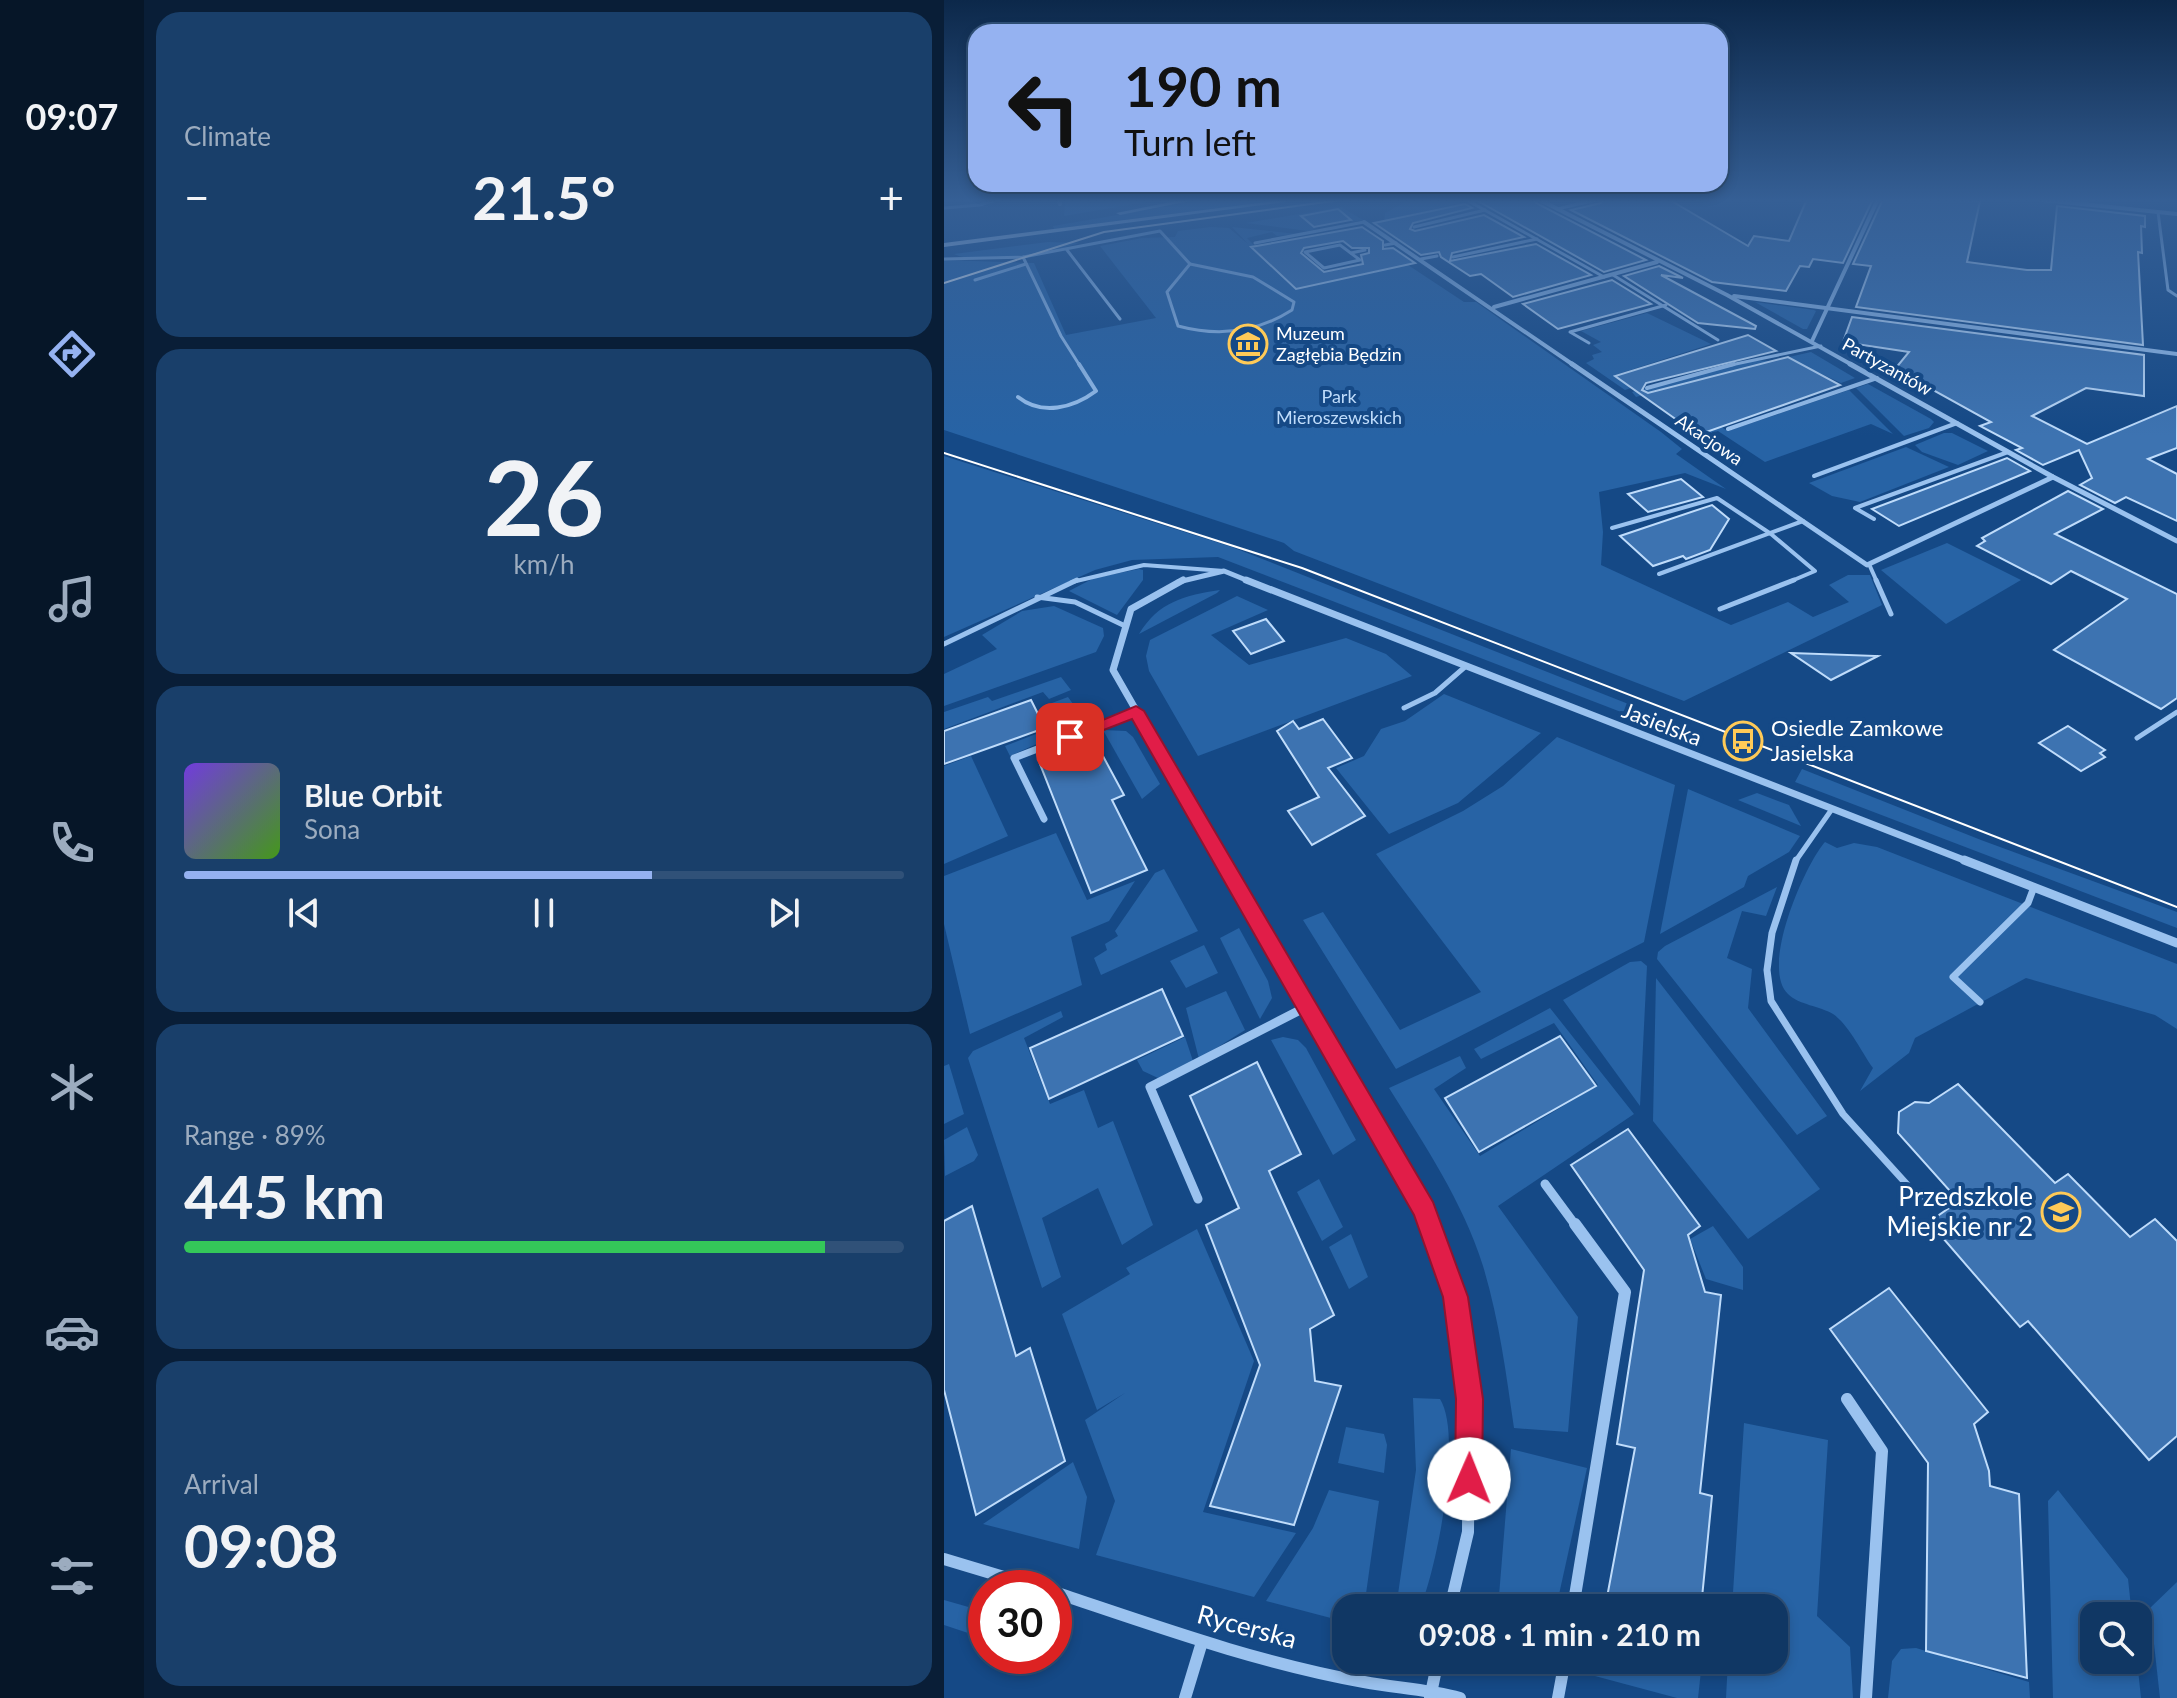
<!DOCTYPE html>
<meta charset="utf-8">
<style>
:root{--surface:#103764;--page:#193f6a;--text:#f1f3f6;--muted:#9cacbf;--line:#305178;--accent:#95b2f1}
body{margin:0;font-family:Lato,sans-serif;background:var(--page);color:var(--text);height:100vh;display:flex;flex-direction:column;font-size:30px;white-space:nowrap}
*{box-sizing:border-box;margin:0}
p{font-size:26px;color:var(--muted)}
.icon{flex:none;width:44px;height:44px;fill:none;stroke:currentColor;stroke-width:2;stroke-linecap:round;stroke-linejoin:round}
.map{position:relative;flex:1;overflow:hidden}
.panel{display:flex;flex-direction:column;gap:12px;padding:12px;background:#091e37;width:800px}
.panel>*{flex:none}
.hud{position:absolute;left:24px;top:24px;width:760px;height:168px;border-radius:24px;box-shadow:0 4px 12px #0003,0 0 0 2px var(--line);background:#95b2f1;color:#111;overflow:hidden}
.tools{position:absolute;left:1136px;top:1602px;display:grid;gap:16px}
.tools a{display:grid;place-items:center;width:72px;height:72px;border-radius:16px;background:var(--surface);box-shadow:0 4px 12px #0003,0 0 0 2px var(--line);font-size:40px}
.speed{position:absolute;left:24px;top:1570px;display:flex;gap:16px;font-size:40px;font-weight:700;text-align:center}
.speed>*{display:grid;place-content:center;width:104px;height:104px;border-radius:50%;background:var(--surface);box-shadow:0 4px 12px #0003,0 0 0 2px var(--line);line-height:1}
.speed .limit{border:12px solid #d22;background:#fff;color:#111}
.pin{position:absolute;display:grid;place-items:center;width:68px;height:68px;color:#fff;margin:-34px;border-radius:16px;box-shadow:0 4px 12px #0006}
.me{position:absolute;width:88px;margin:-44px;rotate:1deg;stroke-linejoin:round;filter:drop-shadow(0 0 6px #0008)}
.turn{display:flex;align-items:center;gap:28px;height:168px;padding:0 24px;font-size:36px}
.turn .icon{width:104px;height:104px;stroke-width:2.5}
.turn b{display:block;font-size:56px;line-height:68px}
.big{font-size:60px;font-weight:700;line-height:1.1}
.panel .tile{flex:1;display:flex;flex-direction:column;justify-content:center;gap:12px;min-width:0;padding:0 28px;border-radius:24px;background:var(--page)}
.panel .dial{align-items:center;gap:0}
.dial b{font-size:104px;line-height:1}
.song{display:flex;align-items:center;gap:24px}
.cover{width:96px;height:96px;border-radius:12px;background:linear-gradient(135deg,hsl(260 70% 55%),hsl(100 70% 35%))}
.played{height:8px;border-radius:4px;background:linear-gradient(90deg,var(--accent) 65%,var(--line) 65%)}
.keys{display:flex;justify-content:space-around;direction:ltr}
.heat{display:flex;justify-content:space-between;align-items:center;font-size:44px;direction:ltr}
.charge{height:12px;border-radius:6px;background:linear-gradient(90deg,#34c759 89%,var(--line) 0)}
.trip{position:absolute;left:388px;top:1594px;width:456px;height:80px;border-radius:24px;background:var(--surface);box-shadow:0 4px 12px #0003,0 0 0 2px var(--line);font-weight:700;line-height:80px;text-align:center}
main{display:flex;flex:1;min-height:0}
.menu{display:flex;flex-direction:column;width:144px;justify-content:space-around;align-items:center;background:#061628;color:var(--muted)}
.menu .icon{width:56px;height:56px}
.menu .on{color:var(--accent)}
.menu b{font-size:36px;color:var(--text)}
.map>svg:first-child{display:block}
.green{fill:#2763a5}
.building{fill:#3d73b1;stroke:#bfdcfb;stroke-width:2;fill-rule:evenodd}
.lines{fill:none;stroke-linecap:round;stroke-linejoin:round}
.lane-far3{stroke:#9ac2ef;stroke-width:3}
.lane-far2{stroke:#9ac2ef;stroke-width:4}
.lane-far1{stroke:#9ac2ef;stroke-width:5}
.lane{stroke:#9ac2ef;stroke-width:7}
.street-far4{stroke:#9ac2ef;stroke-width:4}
.street-far3{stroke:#9ac2ef;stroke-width:5}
.street-far2{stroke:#9ac2ef;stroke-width:7}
.street-far1{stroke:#9ac2ef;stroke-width:9}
.street{stroke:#9ac2ef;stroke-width:12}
.secondary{fill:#c7defa;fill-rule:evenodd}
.tram{stroke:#fff;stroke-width:2}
.route{fill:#e11d48;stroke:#92132f;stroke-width:2}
.labels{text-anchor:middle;stroke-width:8;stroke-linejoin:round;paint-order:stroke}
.far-poi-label{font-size:18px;fill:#fff;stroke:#154986;text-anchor:start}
.far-street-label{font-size:18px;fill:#fff;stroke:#154986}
.far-park-label{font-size:18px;fill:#bfdcfb;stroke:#154986}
.street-label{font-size:22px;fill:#fff;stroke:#154986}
.poi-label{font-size:22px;fill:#fff;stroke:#154986;text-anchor:start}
.near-poi-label{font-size:26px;fill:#fff;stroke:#154986;text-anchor:end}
.near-street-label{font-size:26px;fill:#fff;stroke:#154986}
</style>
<main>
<nav class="menu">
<b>09:07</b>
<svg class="icon on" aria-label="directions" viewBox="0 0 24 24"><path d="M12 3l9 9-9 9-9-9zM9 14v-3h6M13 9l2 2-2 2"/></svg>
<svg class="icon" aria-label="music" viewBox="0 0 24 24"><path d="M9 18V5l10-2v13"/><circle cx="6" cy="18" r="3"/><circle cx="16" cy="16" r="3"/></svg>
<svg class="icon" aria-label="phone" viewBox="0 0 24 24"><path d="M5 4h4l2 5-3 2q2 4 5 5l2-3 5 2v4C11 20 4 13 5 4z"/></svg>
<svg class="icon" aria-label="climate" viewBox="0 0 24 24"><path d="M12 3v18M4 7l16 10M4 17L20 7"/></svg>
<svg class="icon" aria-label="car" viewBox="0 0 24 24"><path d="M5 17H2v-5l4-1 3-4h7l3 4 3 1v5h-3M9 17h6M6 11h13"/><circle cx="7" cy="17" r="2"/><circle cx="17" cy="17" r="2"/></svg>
<svg class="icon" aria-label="filters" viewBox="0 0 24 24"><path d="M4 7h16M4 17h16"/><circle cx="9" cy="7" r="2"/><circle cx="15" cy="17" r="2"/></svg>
</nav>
<section class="panel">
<div class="tile"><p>Climate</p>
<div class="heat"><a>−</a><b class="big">21.5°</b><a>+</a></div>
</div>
<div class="tile dial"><b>26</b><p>km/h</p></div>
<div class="tile">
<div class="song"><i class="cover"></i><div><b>Blue Orbit</b><p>Sona</p></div></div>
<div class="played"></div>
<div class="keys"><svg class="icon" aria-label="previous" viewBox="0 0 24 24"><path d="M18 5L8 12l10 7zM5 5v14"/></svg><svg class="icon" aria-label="pause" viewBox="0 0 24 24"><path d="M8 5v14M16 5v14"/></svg><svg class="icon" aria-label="next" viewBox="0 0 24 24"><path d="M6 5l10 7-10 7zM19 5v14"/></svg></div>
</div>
<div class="tile"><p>Range · 89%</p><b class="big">445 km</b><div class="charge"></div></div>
<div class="tile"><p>Arrival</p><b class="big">09:08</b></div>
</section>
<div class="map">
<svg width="1233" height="1698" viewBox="0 0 1233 1698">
<rect width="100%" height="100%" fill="#154986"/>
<!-- green -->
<g class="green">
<path d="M133 199 147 203 220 199 120 216 121 202H132Z"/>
<path d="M267 199H341L110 229 109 226Z"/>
<path d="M467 199H507L516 203 448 219 440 224 441 213Z"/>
<path d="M397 207 419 220 408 222 395 208 357 215 372 229 364 231 302 223Z"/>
<path d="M267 227 285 228 304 244 288 227 353 234 333 236 328 232 303 238 352 289 464 265 520 302H532L717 432 738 449 732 454 782 489 741 473 655 492 659 532 657 565 787 625 844 602 869 617 905 602 885 585 904 575H926L938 605 740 701 350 551 340 543 0 430V260L90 263 122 335 212 318 156 246 198 238 231 237 234 231Z"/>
<path d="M104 242 135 243C112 252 31 265 10 254Z"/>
<path d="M811 302 870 310 872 311 863 329H859Z"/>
<path d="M703 313 767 344 671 375 687 388 681 390 642 363 650 359 648 355 658 352 649 345 657 342 637 331Z"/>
<path d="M867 352 911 378 897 383 875 373 748 414 713 391 692 397 688 392 805 360 827 361Z"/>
<path d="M924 384 987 419 990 422 985 428 960 436 912 388Z"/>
<path d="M905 390 949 434 927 424 821 462 774 431 758 436 741 425 760 417 784 431Z"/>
<path d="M1000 433H1008L1044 451 1014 465 978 452 971 445Z"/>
<path d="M962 447 1005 467 916 502 888 496 865 483Z"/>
<path d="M0 456 288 547 692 707 677 712 274 557 188 560 151 570 0 637Z"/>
<path d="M1003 543 1077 580 1002 624 937 570Z"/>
<path d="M195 569 199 570V580L173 615 125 591 150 578Z"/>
<path d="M276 590 273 593 195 634C214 602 241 595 276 590Z"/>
<path d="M293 596 324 610 267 635 305 665 402 638 442 654 468 676 254 756 205 671 202 656 206 640Z"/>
<path d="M110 606 159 628 160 636 152 652 0 706V674L53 649 38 635 78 611Z"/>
<path d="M117 677 127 690 105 699 99 692 0 729V712L44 697 48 701Z"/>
<path d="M500 694 597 733 514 803 445 834 392 768 420 756 437 729 461 721Z"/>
<path d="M124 697 142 722 66 756 61 746 115 725 108 703Z"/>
<path d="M159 730 182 731 189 737 216 784 198 799Z"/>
<path d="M613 737 731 785 700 942 452 1069 359 920 379 912 456 1030 537 992 432 854 519 811 559 786Z"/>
<path d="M27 756 64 836 0 864V766Z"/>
<path d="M858 769 1037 840 1233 912V928L851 782Z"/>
<path d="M744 789 856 836 845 852 804 876 800 887 716 934Z"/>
<path d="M813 793 845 805 857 826 794 800Z"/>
<path d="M112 833 143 900 191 881 165 921 127 937 138 985 26 1034 0 924V876Z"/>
<path d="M881 842 893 848 910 843 933 847 1233 964V1029L1211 1015 1082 978 971 1038 965 1053 916 1091 929 1068C918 1053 905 1025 889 1014 876 1006 855 1005 844 994 816 968 860 866 881 842Z"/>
<path d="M220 869 254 931 157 975 150 958 163 950 161 944 174 936 171 931 211 873Z"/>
<path d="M833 887 822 916 798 911 783 958 808 969 804 1008 883 1116 853 1135 713 959 714 952 721 946Z"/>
<path d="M295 928 324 981 328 998 316 1019 276 938Z"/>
<path d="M260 945 274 973 242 988 226 961Z"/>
<path d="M697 961 703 966 696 1106 619 1000 686 962Z"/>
<path d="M712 978 876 1189 804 1239 709 1121Z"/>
<path d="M282 991 301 1030 255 1059 242 1008Z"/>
<path d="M606 1008 690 1114 554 1206 634 1317 624 1432 570 1428C562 1373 555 1319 539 1266 519 1202 480 1144 445 1088L516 1056 522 1068 490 1089 536 1156 654 1085 610 1023 537 1059 530 1049Z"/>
<path d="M117 1011 119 1017 80 1038 106 1104 140 1090 154 1128 169 1121 209 1225 178 1245 154 1188 98 1218 117 1277 98 1288 24 1058 29 1051Z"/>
<path d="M241 1037 249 1061 214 1078 199 1071 193 1060Z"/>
<path d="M339 1037 354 1040 362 1048 412 1140 389 1155 327 1040Z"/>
<path d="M5 1064 20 1114 0 1124V1066Z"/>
<path d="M23 1127 34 1155 30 1161 1 1176 0 1140Z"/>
<path d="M375 1179 399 1227 378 1241 353 1192Z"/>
<path d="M769 1226 799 1267V1290L762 1279 746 1239Z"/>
<path d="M253 1229 310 1361 259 1512 352 1533 310 1597 152 1555 171 1501 141 1420 181 1393 153 1410 118 1314 186 1274 182 1268Z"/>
<path d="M407 1234 424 1277 405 1289 385 1247Z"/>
<path d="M469 1398 496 1399C519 1435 493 1568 476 1608H452L472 1470Z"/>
<path d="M800 1423 884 1440 873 1616 906 1647 909 1698H782L784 1660H830V1608H788Z"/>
<path d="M402 1427 440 1434 443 1445 440 1473 394 1463Z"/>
<path d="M567 1449 643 1468 612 1608H554Z"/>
<path d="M129 1462 143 1497 135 1549 39 1524Z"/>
<path d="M385 1490 435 1501 420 1608H402V1622L322 1601 369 1528Z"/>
<path d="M1114 1490 1184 1579 1188 1616H1150V1660H1193L1197 1698H1109L1104 1501Z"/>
<path d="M1233 1582V1698H1216L1206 1608Z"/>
<path d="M0 1600 42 1612V1639L0 1625Z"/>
<path d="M972 1648 1085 1682 1086 1698H944L948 1661 957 1649Z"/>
<path d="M638 1660H715L757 1671 754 1698H733L636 1672Z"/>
</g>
<!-- building -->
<g class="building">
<path d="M544 199H589L592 203 702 260 660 272 534 201Z"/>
<path d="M660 199H724L804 246 810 236 845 241 863 199H929L899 263 869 259 865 267 856 266 842 291 768 282 627 210 657 203Z"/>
<path d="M939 199 1036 201 1023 262 1083 270H1107L1113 206 1201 216V227L1197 226 1198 253 1194 252 1199 345 912 307 927 266 909 264Z"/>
<path d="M521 204 528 208 469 223 466 229 471 231 540 215 580 237 508 253 506 261 592 244 647 275 569 297 537 274 526 276 497 257 495 252 477 255 430 223Z"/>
<path d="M394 209 407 220 370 227 357 216Z"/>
<path d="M418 227 439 241V249L449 248 471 263 352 289 307 247ZM399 241 408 248H425V253L417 255 419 264 380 272 357 253 360 248Z"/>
<path d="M715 266 739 278 717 275 812 326 811 329 754 323 680 276Z"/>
<path d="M668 280 707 304 614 329 579 304Z"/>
<path d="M908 317 1200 355V396L1142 388 1088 416 1143 444 1233 406V448L1204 459 1233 474V521L1182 497 1171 503 1136 485 1148 478 1135 450 1099 465 1072 450 1078 448 1036 426 1047 422 951 369 965 352 899 342Z"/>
<path d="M804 335 832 351 702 383 698 390 704 393 844 357 896 385 754 435 671 376Z"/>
<path d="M1063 458 1086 471 955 526 928 509Z"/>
<path d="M737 479 759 497 704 512 684 494Z"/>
<path d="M1124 491 1159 509 1111 534 1233 594V698L1217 709 1110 650 1183 599 1127 571 1107 584 1033 546 1041 541 1038 538Z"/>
<path d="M768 505 785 519 766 550 742 559 739 556 709 566 676 536Z"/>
<path d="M322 619 340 641 307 654 289 631Z"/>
<path d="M847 653 934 656 887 680Z"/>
<path d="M87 700 101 728 0 764V731Z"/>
<path d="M379 719 408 758 384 768 421 816 368 845 344 811 375 797 333 731 349 721 355 729Z"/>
<path d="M1124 726 1161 750 1156 753 1161 757 1137 771 1095 743Z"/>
<path d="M153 745 180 795 168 800 203 870 147 893 96 764Z"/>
<path d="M218 989 239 1036 105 1099 86 1048Z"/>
<path d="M616 1036 652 1086 535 1152 501 1098Z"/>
<path d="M313 1062 357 1154 325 1171 390 1315 366 1329 371 1381 397 1386 350 1525 266 1506 316 1365 262 1225 295 1208 246 1096Z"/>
<path d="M1014 1084 1111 1183 1124 1174 1186 1237 1211 1219 1233 1241V1436L1205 1460 1084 1321 1076 1327 985 1222 1015 1201 954 1133 955 1112 971 1102 985 1103Z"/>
<path d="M684 1129 756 1226 744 1235 761 1292 777 1295 756 1493 768 1496 757 1608H661L691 1448 673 1444 700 1270 627 1165Z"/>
<path d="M28 1206 72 1356 86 1348 121 1461 32 1515 0 1390V1221Z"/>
<path d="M945 1288 1044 1412 1030 1424 1045 1471 1046 1486 1075 1494 1083 1678 982 1651 984 1463 886 1329Z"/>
</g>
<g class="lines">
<!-- lane-far3 -->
<g class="lane-far3">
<path d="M521 199 660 277"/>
<path d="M0 208 36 205 55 199"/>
<path d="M613 209 656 199"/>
<path d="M1214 212 1224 290 1233 296"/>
<path d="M470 227 541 210"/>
<path d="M311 243 420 222"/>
<path d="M396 245 416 260 380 268 361 252Z"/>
<path d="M441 245 452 243"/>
<path d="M123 250 176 319"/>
<path d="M407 253 421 250"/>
<path d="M79 257 117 336 136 366"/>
<path d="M509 257 593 239"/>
<path d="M0 259 79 257 216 231 246 264"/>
<path d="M477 259 493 256"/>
<path d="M246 264 309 277 350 302 348 310C312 333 275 337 234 326L223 292Z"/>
<path d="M669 275 774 340"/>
<path d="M31 280 82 264"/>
<path d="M645 343 626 332 722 305"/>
<path d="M782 366 877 346"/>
</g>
<!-- lane-far2 -->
<g class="lane-far2">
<path d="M703 388 790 364"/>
<path d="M74 397C98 416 129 408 152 391L135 364"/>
<path d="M784 429 933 378"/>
<path d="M870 476 1013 423"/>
<path d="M930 519 911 508 1064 452"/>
<path d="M668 528 773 498 827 534 871 571 845 582"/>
<path d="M925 564 933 582"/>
<path d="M715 574 859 521"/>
<path d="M128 582 200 565 280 571"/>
</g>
<!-- lane-far1 -->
<g class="lane-far1">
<path d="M932 580 947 614"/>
<path d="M93 597 131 602 179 625"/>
<path d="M776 609 850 580"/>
<path d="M0 644 133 580"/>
<path d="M460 708 491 693 522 666"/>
<path d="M1193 738 1233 712"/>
<path d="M851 862 888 809"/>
</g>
<!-- lane -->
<g class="lane">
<path d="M852 860 828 933 823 970 827 1001 899 1114 978 1201"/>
<path d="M1036 1002 1009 977 1084 903 1090 887"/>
</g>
<!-- street-far4 -->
<g class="street-far4">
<path d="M115 199 116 204"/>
<path d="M594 199 783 295 910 366"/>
<path d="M1090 199 1233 214"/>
<path d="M420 222 631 366"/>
<path d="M790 296 1233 354"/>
<path d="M550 307 713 262"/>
<path d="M868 341 934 199"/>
</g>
<!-- street-far3 -->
<g class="street-far3">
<path d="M628 364 923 565 1109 477"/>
<path d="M906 364 1109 477 1233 541"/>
<path d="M234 582 280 571 307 582"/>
</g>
<!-- street-far2 -->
<g class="street-far2">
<path d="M239 580 187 609 169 670 279 862"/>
<path d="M302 580 1025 862"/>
<path d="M100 819 70 758 192 711"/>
</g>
<!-- street-far1 -->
<g class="street-far1">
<path d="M278 860 486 1226"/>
<path d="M1020 860 1233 943"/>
<path d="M601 1184 632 1226"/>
<path d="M254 1199 206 1087 362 1007"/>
</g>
<!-- street -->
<g class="street">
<path d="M485 1224 512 1297 525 1399 524 1532 506 1608"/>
<path d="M903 1399 938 1451 922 1698"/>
<path d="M0 1559 96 1588"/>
<path d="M110 1592C212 1626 314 1663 420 1682 452 1688 484 1689 516 1698"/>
<path d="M629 1608 681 1292 631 1224"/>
<path d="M241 1698 258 1642"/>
<path d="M486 1698 494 1660"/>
<path d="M614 1698 621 1660"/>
</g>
<!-- secondary -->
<g class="secondary">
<path d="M242 199H256L176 215 172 213Z"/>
<path d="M345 199H364L0 247V243Z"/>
</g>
<!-- tram -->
<g class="tram">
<path d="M0 283 160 232 404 199"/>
<path d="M0 453 358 568 1233 907"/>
</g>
</g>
<!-- sky -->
<linearGradient id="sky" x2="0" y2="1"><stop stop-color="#0c284a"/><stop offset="0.46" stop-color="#355f95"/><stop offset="1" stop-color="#355f95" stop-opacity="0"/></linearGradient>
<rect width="1233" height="436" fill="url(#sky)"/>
<!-- route -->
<path class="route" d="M192 706 200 711 489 1202 524 1297 539 1399 538 1479 534 1489 525 1493 515 1489 511 1479 512 1399 499 1297 470 1215 188 719 126 743 118 737Z"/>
<!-- icons -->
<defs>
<symbol id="museum-ring" viewBox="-11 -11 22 22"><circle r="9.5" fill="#154986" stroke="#ffca57" stroke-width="1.5"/><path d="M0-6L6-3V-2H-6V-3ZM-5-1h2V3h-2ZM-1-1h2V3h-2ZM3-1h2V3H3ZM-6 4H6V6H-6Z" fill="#ffca57"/></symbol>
<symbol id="bus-ring" viewBox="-11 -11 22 22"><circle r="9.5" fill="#154986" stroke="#ffca57" stroke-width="1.5"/><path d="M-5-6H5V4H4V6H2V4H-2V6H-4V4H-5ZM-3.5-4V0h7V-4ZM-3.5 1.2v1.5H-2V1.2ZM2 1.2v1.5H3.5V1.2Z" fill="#ffca57"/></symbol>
<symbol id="school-ring" viewBox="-11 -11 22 22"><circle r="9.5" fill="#154986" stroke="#ffca57" stroke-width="1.5"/><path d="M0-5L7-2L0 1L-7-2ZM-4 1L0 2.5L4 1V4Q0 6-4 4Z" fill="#ffca57"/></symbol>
</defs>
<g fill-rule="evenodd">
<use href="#museum-ring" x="282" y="322" width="44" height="44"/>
<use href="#bus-ring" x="777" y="719" width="44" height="44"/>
<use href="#school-ring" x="1095" y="1190" width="44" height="44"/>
</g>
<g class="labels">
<!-- far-poi labels -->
<g class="far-poi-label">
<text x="332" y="340">Muzeum<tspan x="332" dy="21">Zagłębia Będzin</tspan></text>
</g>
<!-- far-street labels -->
<g class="far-street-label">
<text transform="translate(943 367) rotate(29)" y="6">Partyzantów</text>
<text transform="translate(765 440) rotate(34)" y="6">Akacjowa</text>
</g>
<!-- far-park labels -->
<g class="far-park-label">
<text x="395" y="403">Park<tspan x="395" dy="21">Mieroszewskich</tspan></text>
</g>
<!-- street labels -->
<g class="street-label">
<text transform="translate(718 724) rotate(21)" y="8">Jasielska</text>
</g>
<!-- poi labels -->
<g class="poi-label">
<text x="827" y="736">Osiedle Zamkowe<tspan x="827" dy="25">Jasielska</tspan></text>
</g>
<!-- near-poi labels -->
<g class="near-poi-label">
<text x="1089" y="1206">Przedszkole<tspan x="1089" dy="30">Miejskie nr 2</tspan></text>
</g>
<!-- near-street labels -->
<g class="near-street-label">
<text transform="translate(303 1627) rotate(15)" y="9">Rycerska</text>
</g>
</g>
</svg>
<div class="tools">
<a><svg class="icon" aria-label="search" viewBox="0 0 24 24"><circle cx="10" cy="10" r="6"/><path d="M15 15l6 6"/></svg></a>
</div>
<div class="speed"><div class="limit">30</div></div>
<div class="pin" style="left:126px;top:737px;background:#d93025"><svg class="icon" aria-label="arrive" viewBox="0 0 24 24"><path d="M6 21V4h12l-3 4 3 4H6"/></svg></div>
<svg class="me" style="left:525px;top:1479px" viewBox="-20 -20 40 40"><circle r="19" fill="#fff"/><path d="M0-13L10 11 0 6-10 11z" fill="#e11d48"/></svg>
<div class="trip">09:08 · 1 min · 210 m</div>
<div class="hud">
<div class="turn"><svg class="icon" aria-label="left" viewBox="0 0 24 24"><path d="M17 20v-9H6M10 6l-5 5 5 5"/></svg><div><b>190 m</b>Turn left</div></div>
</div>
</div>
</main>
